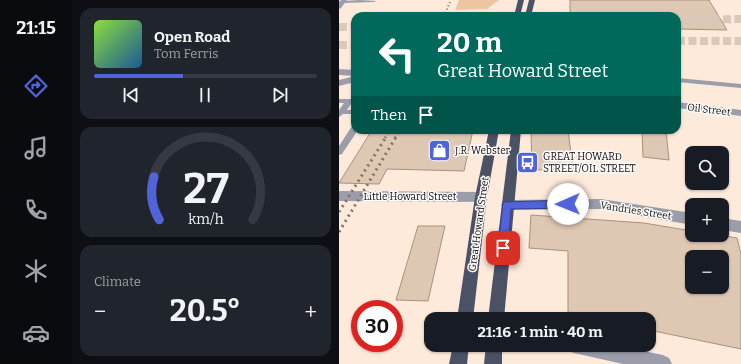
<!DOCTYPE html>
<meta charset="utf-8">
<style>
:root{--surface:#171b24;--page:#20242c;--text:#f1f3f6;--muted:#9ea1a6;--line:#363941;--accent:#5163d8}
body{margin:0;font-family:Bitter,serif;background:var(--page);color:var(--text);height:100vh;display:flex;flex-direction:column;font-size:15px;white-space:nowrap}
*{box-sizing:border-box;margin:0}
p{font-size:13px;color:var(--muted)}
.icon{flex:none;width:22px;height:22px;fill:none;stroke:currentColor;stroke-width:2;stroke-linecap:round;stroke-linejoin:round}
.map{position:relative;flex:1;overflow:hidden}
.sheet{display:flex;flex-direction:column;gap:8px;padding:8px;background:#0d0f14;width:267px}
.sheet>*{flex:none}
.guide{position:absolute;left:12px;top:12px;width:330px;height:122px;border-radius:12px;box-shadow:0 1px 3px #0004;background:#00695c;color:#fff;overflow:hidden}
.controls{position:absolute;left:346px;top:146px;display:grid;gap:8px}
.controls a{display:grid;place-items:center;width:44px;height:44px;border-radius:8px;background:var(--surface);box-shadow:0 1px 3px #0004;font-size:20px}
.speed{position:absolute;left:12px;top:300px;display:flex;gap:8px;font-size:20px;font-weight:700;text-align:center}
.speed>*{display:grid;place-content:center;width:52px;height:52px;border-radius:50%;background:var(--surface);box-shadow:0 1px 3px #0004;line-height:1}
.speed .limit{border:6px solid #d22;background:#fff;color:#111}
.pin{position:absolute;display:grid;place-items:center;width:34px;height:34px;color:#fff;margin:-17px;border-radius:8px;box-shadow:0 2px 6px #0006}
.me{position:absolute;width:44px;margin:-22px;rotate:269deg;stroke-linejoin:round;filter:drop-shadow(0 0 3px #0008)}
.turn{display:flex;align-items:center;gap:14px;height:84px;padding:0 20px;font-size:18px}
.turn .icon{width:52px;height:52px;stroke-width:2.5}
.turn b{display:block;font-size:28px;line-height:34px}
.then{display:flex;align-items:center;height:38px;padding:0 20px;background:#0003;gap:8px;font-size:15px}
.big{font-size:30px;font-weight:700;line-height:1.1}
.sheet .widget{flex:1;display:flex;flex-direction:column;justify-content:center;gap:6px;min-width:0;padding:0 14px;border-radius:12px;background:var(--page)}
.sheet .dial{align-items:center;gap:0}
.dial svg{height:104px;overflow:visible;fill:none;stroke:var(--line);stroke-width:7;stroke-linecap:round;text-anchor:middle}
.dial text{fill:var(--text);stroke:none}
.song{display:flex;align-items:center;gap:12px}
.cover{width:48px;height:48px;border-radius:6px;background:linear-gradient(135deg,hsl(90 70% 55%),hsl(210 70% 35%))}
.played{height:4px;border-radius:2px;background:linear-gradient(90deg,var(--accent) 40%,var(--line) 40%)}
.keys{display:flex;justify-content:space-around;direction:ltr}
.heat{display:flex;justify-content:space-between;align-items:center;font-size:22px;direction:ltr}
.trip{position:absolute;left:85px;top:312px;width:232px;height:40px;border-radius:12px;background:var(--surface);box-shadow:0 1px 3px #0004;font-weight:700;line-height:40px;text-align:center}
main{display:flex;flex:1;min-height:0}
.menu{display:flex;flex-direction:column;width:72px;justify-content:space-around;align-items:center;background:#090b0e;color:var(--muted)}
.menu .icon{width:28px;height:28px}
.menu .selected{color:var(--accent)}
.menu b{font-size:18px;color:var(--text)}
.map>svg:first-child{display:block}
.green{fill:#eec5a2}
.building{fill:#dec7b3;stroke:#a7917e;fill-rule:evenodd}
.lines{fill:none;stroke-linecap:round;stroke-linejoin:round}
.trunk-tunnel{stroke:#dac8ba;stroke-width:8;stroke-dasharray:8 3.5;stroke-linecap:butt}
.service{fill:#9b9eaa;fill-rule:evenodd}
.minor{fill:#9b9eaa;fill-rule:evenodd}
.tertiary{fill:#9b9eaa;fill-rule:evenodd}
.trunk{fill:#4c5266;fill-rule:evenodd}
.rail-far2{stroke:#807369;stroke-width:2;stroke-dasharray:1 2.5;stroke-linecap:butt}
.rail-far1{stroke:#807369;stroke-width:2.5;stroke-dasharray:1.5 3;stroke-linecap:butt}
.rail{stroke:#807369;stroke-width:3;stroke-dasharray:2 4;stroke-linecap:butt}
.route{fill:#5163d8;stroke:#35408c}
.labels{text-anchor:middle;stroke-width:3;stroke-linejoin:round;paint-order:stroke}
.street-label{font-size:10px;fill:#110a04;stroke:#fcfcfc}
.poi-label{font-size:10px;fill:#110a04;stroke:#fcfcfc;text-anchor:start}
</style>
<main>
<nav class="menu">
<b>21:15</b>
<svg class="icon selected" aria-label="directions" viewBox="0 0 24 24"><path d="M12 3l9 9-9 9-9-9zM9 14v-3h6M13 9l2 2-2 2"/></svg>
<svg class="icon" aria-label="music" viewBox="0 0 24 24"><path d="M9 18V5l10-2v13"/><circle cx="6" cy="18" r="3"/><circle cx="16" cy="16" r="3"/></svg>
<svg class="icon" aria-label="phone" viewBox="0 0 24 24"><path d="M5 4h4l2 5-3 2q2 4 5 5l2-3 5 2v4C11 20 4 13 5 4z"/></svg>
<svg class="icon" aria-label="climate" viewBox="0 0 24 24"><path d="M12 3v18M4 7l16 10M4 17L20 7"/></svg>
<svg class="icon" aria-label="car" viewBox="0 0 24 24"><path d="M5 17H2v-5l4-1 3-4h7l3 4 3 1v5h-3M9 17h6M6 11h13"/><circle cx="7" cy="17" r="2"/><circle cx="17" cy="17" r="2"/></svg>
</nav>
<section class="sheet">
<div class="widget">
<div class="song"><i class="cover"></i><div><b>Open Road</b><p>Tom Ferris</p></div></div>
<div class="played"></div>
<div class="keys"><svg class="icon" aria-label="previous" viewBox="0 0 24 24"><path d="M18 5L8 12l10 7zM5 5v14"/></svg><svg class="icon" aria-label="pause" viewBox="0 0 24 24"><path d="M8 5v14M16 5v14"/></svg><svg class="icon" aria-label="next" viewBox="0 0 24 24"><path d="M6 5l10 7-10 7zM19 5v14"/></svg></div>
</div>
<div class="widget dial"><svg viewBox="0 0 100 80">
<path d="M14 69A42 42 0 1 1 86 69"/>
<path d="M14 69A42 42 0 0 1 10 36" stroke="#5163d8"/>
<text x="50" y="56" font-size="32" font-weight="700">27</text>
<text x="50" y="72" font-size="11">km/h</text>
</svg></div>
<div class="widget"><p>Climate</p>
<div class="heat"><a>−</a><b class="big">20.5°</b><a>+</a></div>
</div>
</section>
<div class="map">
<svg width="402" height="364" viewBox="0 0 402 364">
<rect width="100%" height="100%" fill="#feeada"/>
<!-- green -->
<path class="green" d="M120 0H160L148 9 116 10Z"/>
<!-- building -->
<g class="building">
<path d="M231 0H370L388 30 338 29V16H231Z"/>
<path d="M33 130H134L125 171 48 169 40 184 0 183Z"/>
<path d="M192 130H229L234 169 193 170Z"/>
<path d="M303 130H327L330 160 304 157Z"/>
<path d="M192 215 305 223 353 231V235H380L398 238 402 254V349L310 330V319H261L229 312V251L190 248ZM353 257H383V287H353Z"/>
<path d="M79 226H106L89 301 57 300Z"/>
</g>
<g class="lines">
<!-- trunk-tunnel -->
<g class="trunk-tunnel">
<path d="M338 20 402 19"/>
<path d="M0 27H16"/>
<path d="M338 41H402"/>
<path d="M0 45H16"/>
</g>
<!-- service -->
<g class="service">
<path d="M21 0 37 1 35 2 4 3 2 2 4 1Z"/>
<path d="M338 78 402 84V88L338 82Z"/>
<path d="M0 99H13L14 101 8 110H16V114H4L0 117V110L5 103H0Z"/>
<path d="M16 125V130H19L3 154 0 155V146L13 126Z"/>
</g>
<!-- minor -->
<g class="minor">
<path d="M338 102 402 110V116L338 108Z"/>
<path d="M0 191 142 192 146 193 148 197 146 201 142 202 0 201Z"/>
<path d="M262 199 353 213V225L262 209 168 210 164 209 162 205 164 201 168 200Z"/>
<path d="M383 218 402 221V233L383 230Z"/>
<path d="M227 345H275L324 355 330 358 333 364H284L235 353 229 351Z"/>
</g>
<!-- tertiary -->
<g class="tertiary">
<path d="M2 0H8L2 8 0 9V2Z"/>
<path d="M0 69 16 70V76L0 75Z"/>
<path d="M16 76V82L0 86V80Z"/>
</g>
<!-- trunk -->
<g class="trunk">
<path d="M179 0H185L181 16H175Z"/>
<path d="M190 0H196L192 16H186Z"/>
<path d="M150 130H160L148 197 134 319H118L136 197Z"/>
<path d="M172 130H182L165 319H149Z"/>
<path d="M114 345H130L128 364H110Z"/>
<path d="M147 345H163V364H145Z"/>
</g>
<!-- rail-far2 -->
<path class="rail-far2" d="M105 16 112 0"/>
<!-- rail-far1 -->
<g class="rail-far1">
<path d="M46 138 51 130"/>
<path d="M56 138 61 130"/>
</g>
<!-- rail -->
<g class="rail">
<path d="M0 212 47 137"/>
<path d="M0 232 57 137"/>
</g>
</g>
<!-- route -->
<path class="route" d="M229 200 232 201 234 204 232 207 229 208 172 209 169 248 168 252 164 253 160 252 159 248 164 202Z"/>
<!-- icons -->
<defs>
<symbol id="shop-square" viewBox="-11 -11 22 22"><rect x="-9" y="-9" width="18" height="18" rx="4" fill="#5163d8" stroke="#fcfcfc"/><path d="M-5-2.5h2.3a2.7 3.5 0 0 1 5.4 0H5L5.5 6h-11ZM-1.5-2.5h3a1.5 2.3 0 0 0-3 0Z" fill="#fff"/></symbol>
<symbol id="bus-square" viewBox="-11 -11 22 22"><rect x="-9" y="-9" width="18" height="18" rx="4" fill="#5163d8" stroke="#fcfcfc"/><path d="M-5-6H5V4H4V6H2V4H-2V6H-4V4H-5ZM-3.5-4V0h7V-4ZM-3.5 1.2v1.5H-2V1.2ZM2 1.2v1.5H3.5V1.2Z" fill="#fff"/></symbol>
</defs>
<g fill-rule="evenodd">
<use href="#shop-square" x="88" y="138" width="25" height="25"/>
<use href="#bus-square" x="176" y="150" width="25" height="25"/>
</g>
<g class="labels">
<!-- street labels -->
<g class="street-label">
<text transform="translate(370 109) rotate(7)" y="4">Oil Street</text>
<text x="71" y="200">Little Howard Street</text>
<text transform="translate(297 210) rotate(9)" y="4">Vandries Street</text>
<text transform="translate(139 224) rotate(-82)" y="4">Great Howard Street</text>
</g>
<!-- poi labels -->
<g class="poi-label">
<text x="116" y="154">J.R. Webster</text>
<text x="204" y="160">GREAT HOWARD<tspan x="204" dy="12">STREET/OIL STREET</tspan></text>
</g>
</g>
</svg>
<div class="controls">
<a><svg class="icon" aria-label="search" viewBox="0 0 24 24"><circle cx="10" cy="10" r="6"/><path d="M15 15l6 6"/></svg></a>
<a>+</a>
<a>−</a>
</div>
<div class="speed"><div class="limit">30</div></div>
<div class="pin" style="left:164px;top:248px;background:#d93025"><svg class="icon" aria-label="arrive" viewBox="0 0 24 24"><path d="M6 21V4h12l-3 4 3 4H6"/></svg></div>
<svg class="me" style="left:229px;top:204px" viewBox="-20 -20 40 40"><circle r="19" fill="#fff"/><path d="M0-13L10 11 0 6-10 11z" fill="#5163d8"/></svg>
<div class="trip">21:16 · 1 min · 40 m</div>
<div class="guide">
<div class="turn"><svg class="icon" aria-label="left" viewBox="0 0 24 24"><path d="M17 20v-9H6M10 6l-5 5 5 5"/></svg><div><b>20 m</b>Great Howard Street</div></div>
<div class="then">Then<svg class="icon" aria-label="arrive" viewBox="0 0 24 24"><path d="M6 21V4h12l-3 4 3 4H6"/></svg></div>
</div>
</div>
</main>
